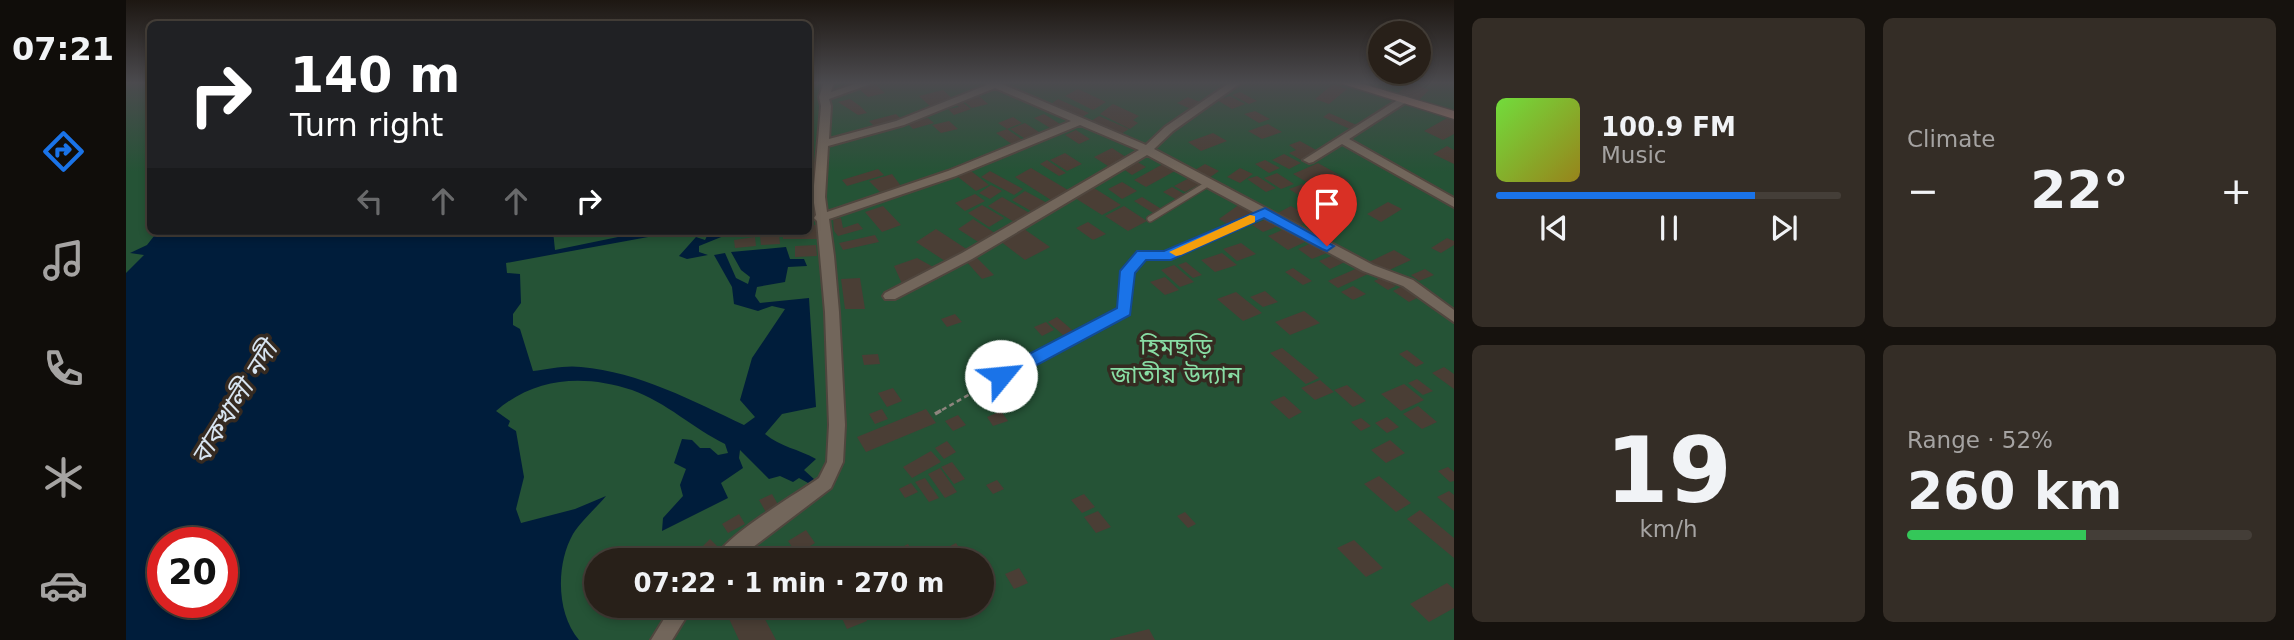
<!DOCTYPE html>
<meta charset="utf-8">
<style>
:root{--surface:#282019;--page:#342d26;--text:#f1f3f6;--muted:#a5a3a2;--line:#443e38;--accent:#1a73e8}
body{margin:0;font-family:"DejaVu Sans","Noto Sans Bengali",sans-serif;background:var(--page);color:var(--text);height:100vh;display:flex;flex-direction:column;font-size:26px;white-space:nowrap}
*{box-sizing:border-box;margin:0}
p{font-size:23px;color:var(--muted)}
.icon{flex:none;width:38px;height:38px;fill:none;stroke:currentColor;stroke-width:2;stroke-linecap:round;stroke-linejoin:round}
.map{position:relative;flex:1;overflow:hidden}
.details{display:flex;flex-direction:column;gap:18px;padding:18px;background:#16120e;width:840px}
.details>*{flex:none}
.guide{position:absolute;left:21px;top:21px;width:665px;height:214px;border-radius:10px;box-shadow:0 4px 10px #0003,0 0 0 2px var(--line);background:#202124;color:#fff;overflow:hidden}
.controls{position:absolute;left:1242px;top:21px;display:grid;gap:14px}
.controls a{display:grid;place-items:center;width:63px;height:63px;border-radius:50%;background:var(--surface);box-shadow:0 4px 10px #0003,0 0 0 2px var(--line);font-size:35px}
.speed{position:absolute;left:21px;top:527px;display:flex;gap:14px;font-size:35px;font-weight:700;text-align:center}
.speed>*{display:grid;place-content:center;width:91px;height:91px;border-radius:50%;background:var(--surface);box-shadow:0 4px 10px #0003,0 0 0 2px var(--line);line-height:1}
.speed .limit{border:10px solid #d22;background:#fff;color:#111}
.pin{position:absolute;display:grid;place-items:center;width:60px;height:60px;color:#fff;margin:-72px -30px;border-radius:50% 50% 50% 0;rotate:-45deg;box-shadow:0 0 7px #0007}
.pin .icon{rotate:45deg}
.me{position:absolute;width:77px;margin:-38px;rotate:62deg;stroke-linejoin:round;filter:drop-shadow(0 0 5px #0008)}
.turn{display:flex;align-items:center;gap:24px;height:147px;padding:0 28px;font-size:32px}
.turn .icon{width:91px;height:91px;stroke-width:2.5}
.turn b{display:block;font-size:49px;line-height:60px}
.lanes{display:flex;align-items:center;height:66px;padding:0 28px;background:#0003;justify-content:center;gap:35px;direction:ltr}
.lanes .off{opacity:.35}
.big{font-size:52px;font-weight:700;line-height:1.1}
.details .widget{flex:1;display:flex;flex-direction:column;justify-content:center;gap:10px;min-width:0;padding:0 24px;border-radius:10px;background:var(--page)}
.details .dial{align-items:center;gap:0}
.dial b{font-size:91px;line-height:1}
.song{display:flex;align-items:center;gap:21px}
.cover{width:84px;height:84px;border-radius:10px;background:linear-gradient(135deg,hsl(100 70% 55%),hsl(50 70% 35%))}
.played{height:7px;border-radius:4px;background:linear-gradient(90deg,var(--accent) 75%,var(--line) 75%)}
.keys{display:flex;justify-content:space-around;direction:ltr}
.heat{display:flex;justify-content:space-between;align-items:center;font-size:38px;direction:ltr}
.charge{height:10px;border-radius:5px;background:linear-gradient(90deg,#34c759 52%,var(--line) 0)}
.details .tiles{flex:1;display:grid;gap:18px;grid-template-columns:repeat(2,1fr)}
.trip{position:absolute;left:458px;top:548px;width:410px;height:70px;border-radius:35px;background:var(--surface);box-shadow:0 4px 10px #0003,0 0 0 2px var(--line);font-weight:700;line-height:70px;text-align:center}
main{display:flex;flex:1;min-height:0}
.menu{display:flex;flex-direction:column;width:126px;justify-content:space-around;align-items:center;background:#100d0a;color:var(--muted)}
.menu .icon{width:49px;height:49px}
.menu .current{color:var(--accent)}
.menu b{font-size:32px;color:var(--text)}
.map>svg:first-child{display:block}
.green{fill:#255336;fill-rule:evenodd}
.water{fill:#001d3b;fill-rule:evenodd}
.building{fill:#4a3e35}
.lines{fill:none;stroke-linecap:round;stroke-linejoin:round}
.lane-far1-casing{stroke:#50463e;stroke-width:8}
.lane-casing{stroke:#50463e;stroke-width:10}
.street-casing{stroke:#50463e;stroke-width:4}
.secondary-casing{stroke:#50463e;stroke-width:3}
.path-far1{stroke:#8e857e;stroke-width:2.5;stroke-dasharray:5 3.5;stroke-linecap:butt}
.path{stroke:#8e857e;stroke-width:3.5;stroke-dasharray:7 4.5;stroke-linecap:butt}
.lane-far1{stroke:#72665b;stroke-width:5}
.lane{stroke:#72665b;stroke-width:7}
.street{fill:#72665b;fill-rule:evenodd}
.secondary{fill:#9a7467;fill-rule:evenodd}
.route{fill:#1a73e8;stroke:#114b97;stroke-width:2}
.slow{fill:#f59e0b}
.labels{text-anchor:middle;stroke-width:7;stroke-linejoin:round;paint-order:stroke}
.park-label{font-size:24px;fill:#88dda4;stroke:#352a21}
.water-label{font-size:26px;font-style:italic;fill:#d7e4f1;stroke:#352a21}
</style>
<main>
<nav class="menu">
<b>07:21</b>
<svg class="icon current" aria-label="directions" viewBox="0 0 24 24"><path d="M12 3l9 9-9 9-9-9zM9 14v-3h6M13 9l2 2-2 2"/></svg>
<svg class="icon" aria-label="music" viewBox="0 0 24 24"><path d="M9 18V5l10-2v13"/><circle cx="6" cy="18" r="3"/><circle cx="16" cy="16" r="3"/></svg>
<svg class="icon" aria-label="phone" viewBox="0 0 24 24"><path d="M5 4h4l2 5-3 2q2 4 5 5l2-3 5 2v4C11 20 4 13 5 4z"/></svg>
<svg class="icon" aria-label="climate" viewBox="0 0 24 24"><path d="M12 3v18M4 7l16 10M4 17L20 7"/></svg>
<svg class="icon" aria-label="car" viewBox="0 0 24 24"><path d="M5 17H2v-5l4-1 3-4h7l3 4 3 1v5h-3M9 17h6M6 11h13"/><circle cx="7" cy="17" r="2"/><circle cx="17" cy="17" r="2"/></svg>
</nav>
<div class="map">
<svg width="1328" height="640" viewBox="0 0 1328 640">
<rect width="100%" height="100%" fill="#352a21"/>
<!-- green -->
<path class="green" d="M0 82H24V231H682L683 82H1328V640H0ZM37 542H96V602H37ZM471 560H856V606H471Z"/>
<!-- water -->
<g class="water">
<path d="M32 231 38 234 42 231H427L429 250 492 237 496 233 555 231 380 263 381 273 394 274 395 303 387 314V325L394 329 407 371C422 369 440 365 455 367 513 372 567 401 618 425L629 417 614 400 626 358 659 309 646 306 632 311 608 304 606 287 588 255 599 253 610 278 622 284 624 277 615 270 605 252 660 247 664 259H678L681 266 662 267 659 282 631 287 629 296 634 303 683 298 690 407 656 414 639 434C655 447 672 449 690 459L678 470 689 480 684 484 673 478 667 482 654 476 643 479 614 450 613 458 617 468 595 483 602 498 536 531 537 518 557 496 554 485 560 469 548 463 556 439 566 440 574 448H584L592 455 602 453 599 444C568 429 540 402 506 390 458 374 409 377 370 411L384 421 382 426 390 431 398 477 390 509 395 523 449 509 480 496C470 508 455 521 447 534 430 564 430 613 453 640H0V273L18 255 4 253 21 245ZM37 542H96V602H37Z"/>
<path d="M578 231H610L573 246V252L582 255 561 259 553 256 570 237 579 240 582 234Z"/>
</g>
<!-- building -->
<g class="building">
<path d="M1285 82 1303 90 1293 100 1271 94Z"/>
<path d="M1207 84 1221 89 1203 104 1189 99Z"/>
<path d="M750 85 759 93 742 97 733 89Z"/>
<path d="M952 89 980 102 967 110 939 96Z"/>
<path d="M817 90 829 101 805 107 793 96Z"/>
<path d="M1114 92 1131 101 1123 104 1106 95Z"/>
<path d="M852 95 862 104 846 108 836 100Z"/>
<path d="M1104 96 1119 104 1106 109 1091 100Z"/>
<path d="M1062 97 1076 103 1065 109 1051 103Z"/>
<path d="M724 99 734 106 741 113 732 115 712 102Z"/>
<path d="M932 99 963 113 956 117 925 104Z"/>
<path d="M835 101 845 109 828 115 822 109 833 107 828 103Z"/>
<path d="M987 104 1013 116 1007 120 1012 123 1004 129 974 114Z"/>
<path d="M1129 111 1144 119 1133 123 1118 114Z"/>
<path d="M1203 113 1233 126 1226 130 1197 117Z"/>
<path d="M770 114 777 121 750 128 743 121Z"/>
<path d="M918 114 934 124 924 128 908 118Z"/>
<path d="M973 116 1003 129 995 134 965 121Z"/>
<path d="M887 117 896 123 881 129 872 123Z"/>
<path d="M1323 117 1328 119V134L1317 140 1298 131Z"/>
<path d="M802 118 808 123 787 129 781 123Z"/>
<path d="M823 121 832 129 815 133 806 125Z"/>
<path d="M899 123 916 134 901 140 884 129Z"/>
<path d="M1142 124 1156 132 1136 139 1122 131Z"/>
<path d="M881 129 898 141 887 145 870 133Z"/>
<path d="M950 130 964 139 953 144 939 135Z"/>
<path d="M1087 133 1101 141 1075 151 1062 142Z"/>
<path d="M1174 141 1192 151 1175 160 1163 153 1170 150 1163 145Z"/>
<path d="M1321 146 1328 150V164L1307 154Z"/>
<path d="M986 148 1003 159 985 168 968 157Z"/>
<path d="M939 153 956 164 941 171 924 160Z"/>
<path d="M1158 154 1175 163 1163 169 1146 160Z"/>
<path d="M921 160 940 173 933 176 914 164Z"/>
<path d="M1139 160 1154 168 1143 173 1129 164Z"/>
<path d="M1010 161 1020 167 1006 175 996 168Z"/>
<path d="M1192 163 1224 181 1199 193 1167 174Z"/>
<path d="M1037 164 1049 171 1020 187 1008 180Z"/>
<path d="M1079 164 1093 171 1083 178 1069 170Z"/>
<path d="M905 168 942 190 925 200 889 177Z"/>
<path d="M1114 168 1127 174 1114 183 1101 177Z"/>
<path d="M752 169 758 175 721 186 716 180Z"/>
<path d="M845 171 863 185 850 191 832 177Z"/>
<path d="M864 171 897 189 888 195 855 177Z"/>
<path d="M1151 173 1168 184 1155 189 1138 178Z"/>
<path d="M766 174 775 186 754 192 743 181Z"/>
<path d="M1131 176 1150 188 1140 192 1121 179Z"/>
<path d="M1063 178 1074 184 1059 192 1048 186Z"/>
<path d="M996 182 1011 191 996 199 982 189Z"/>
<path d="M1177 184 1192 194 1179 199 1163 189Z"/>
<path d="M865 185 876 191 864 199 853 193Z"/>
<path d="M1046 187 1060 195 1051 200 1037 192Z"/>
<path d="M968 188 995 205 976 215 949 198Z"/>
<path d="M899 191 923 204 910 214 886 200Z"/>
<path d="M849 194 859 201 839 211 829 203Z"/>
<path d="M876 197 907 215 893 225 862 206Z"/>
<path d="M1016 197 1037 210 1029 214 1008 201Z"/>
<path d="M1262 202 1276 209 1255 222 1241 214Z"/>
<path d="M1114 204 1130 213 1108 228 1093 219Z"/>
<path d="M856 205 878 218 863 227 842 213Z"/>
<path d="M757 206 775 225 756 232 739 212Z"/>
<path d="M998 206 1021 221 1002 231 979 216Z"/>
<path d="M1165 206 1186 218 1172 227 1150 214Z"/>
<path d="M715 218 717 228 732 223 737 229 712 236 708 231 707 219Z"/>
<path d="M847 219 872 235 857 245 832 229Z"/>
<path d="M1141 219 1152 226 1137 232 1126 225Z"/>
<path d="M962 222 980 234 967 240 950 228Z"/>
<path d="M682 225H691L692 239H657V231H682Z"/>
<path d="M1163 227 1183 240 1162 250 1142 236Z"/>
<path d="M810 229 842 250 822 263 790 242Z"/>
<path d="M898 229 924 247 899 260 874 241Z"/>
<path d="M653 234 654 244 635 245 634 236Z"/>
<path d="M749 235 753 242 717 250 713 243Z"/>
<path d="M629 237 630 246 609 248 608 240Z"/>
<path d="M1321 238 1328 241V245L1315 253 1305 248Z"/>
<path d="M1188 242 1203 252 1186 259 1172 249Z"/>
<path d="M1115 243 1130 254 1111 261 1097 249Z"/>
<path d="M690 245 691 256 669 257V246Z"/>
<path d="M1268 250 1285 260 1259 272 1243 262Z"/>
<path d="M1096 253 1111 265 1089 272 1075 260Z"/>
<path d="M1210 254 1221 261 1204 269 1193 261Z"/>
<path d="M850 257 868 275 856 279 839 260Z"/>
<path d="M791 258 811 269 777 286 768 266Z"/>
<path d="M1060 262 1076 275 1067 278 1052 265Z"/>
<path d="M1048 265 1068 282 1054 287 1035 270Z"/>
<path d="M1234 267 1244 273 1212 288 1202 281Z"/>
<path d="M1167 268 1186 281 1177 285 1159 272Z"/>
<path d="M1299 269 1308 275 1293 281 1285 275Z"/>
<path d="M1039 277 1053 290 1039 295 1024 282Z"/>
<path d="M1256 277 1270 286 1262 290 1248 281Z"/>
<path d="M734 278 739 309H719L715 279Z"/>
<path d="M1280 284 1297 295 1283 302 1267 291Z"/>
<path d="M1227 286 1240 294 1227 300 1215 292Z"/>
<path d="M1139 291 1152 302 1137 307 1124 297Z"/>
<path d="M1110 292 1136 313 1117 321 1091 299Z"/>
<path d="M1178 311 1194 323 1164 335 1149 322Z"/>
<path d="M829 314 836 322 821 327 815 319Z"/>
<path d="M931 317 952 335 943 340 922 322Z"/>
<path d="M920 322 928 330 916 336 908 327Z"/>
<path d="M1156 348 1193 378 1180 384 1144 353Z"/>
<path d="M1281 350 1298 363 1290 367 1273 354Z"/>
<path d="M752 354 754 364 738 365 736 355Z"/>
<path d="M1318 367 1328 374V389L1306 373Z"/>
<path d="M1291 379 1307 391 1297 395 1282 383Z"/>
<path d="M1194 380 1208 392 1189 400 1175 388Z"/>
<path d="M1278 384 1298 400 1275 411 1255 394Z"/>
<path d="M1221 385 1240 401 1227 407 1208 390Z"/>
<path d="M767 388 776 401 761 407 752 393Z"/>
<path d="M1158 396 1176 412 1163 419 1144 402Z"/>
<path d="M1292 406 1311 422 1296 429 1277 414Z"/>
<path d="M756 409 762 419 749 424 743 414Z"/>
<path d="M800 409 810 423 740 452 731 437Z"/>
<path d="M875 411 882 421 867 426 861 417Z"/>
<path d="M832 415 840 425 827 431 819 421Z"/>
<path d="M1261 417 1273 427 1261 433 1249 423Z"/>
<path d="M1235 418 1245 426 1235 431 1225 422Z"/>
<path d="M1264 440 1279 453 1260 463 1245 450Z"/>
<path d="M821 441 830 452 818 459 809 448Z"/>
<path d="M805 451 815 462 786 478 777 467Z"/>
<path d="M826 462 839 479 828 484 815 467Z"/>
<path d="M1322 467 1328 472V481L1324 482 1312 471Z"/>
<path d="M814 468 831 492 819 498 802 474Z"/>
<path d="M1253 476 1285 503 1270 512 1238 484Z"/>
<path d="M799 478 813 498 803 502 789 482Z"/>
<path d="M871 480 878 489 867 494 860 485Z"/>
<path d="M785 483 792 492 779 498 773 489Z"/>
<path d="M1323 491 1328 495V511L1311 497Z"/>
<path d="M646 494 654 508 641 514 633 500Z"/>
<path d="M958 494 969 507 956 513 945 500Z"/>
<path d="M1294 510 1328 538V558L1281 519Z"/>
<path d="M972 511 985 527 970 533 958 517Z"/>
<path d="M1059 512 1070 524 1062 528 1051 516Z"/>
<path d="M613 514 619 524 602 533 596 524Z"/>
<path d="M680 530 689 543 671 554 662 541Z"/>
<path d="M584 539 592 547 582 557 574 549Z"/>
<path d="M1228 540 1257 568 1240 577 1211 548Z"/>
<path d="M830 543 841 559 816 560 811 553Z"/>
<path d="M782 544 792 560H768L764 553Z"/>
<path d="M893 568 902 583 888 589 879 574Z"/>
<path d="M1321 583 1328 589V608L1303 622 1284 604Z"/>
<path d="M597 606H632L650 640H613Z"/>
<path d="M729 606H734L741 621 721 629 713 612Z"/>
<path d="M1023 629 1029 640H984V639Z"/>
</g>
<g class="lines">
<defs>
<g id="lane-far1">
<path d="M1024 219 1083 183"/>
<path d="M1106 227 1139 213"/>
</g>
<path id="lane" d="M875 376 998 311 1002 271 1017 255 1040 256 1110 226"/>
<g id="street">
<path d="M698 82H708L705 92 735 82H750L703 99 705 106 703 139 770 121 861 85 858 82H871L1020 145 1039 127 1105 82H1116L1047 131 1028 149 1247 265 1287 280 1328 310V322L1277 286 1237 271 1021 155 846 259 769 299H759L757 296 759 293 836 253 1013 150 954 125 830 176 703 219 708 256 713 312 719 425 717 462 705 488 610 560H588C598 536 669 495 693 478L701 462 703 425 699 312 691 221 688 218 690 215 687 197 695 106 693 97ZM869 88 945 121 822 171 701 212 699 197 702 146 778 125Z"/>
<path d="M1278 96 1283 99 1282 101 1223 139 1328 198V207L1216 144 1187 162 1183 163 1177 160Z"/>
<path d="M546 606H567L546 640H525Z"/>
</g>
<path id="secondary" d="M1211 82H1230L1328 111V119Z"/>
</defs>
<!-- lane-far1 casing -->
<use href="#lane-far1" class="lane-far1-casing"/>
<!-- lane casing -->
<use href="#lane" class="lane-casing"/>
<!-- street casing -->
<use href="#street" class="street-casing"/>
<!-- secondary casing -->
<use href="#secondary" class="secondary-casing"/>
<!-- path-far1 -->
<path class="path-far1" d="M816 410 867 381"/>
<!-- path -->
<path class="path" d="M809 414 819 408"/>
<!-- lane-far1 -->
<use href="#lane-far1" class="lane-far1"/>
<!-- lane -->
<use href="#lane" class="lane"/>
<!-- street -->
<use href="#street" class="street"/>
<!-- secondary -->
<use href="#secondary" class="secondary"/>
</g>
<!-- sky -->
<linearGradient id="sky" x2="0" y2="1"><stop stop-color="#1d1712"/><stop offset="0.48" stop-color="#4b4a4e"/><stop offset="1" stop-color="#4b4a4e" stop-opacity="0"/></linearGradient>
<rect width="1328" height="172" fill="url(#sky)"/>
<!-- route -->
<path class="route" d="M1139 208 1208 246 1201 251 1196 249 1138 218 1045 260H1020L1009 273 1004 315 881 381H869L867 376 869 372 991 308 994 271 1011 251H1038Z"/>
<!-- slow -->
<path class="slow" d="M1124 215 1129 216V222L1055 255 1050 256 1043 252Z"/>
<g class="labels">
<!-- park labels -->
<g class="park-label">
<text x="1050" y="355">হিমছড়ি<tspan x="1050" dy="28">জাতীয় উদ্যান</tspan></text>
</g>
<!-- water labels -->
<g class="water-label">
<text transform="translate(108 403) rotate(-58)" y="9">বাকখালী নদী</text>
</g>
</g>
</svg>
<div class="controls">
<a><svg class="icon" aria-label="layers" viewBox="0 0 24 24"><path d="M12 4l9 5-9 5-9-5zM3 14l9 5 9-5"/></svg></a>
</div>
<div class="speed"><div class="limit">20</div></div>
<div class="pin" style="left:1201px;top:246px;background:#d93025"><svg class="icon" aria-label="arrive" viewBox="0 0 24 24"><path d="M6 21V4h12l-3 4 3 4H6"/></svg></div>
<svg class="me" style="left:875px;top:376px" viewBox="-20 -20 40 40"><circle r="19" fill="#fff"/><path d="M0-13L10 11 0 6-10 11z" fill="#1a73e8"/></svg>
<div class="trip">07:22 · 1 min · 270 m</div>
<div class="guide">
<div class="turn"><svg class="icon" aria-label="right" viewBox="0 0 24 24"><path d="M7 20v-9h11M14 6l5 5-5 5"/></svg><div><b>140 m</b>Turn right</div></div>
<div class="lanes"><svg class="icon off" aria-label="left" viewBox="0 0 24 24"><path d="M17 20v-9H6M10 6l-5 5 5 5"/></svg><svg class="icon off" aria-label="ahead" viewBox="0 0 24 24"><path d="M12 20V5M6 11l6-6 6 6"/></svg><svg class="icon off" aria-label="ahead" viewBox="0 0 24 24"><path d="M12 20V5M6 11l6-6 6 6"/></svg><svg class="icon" aria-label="right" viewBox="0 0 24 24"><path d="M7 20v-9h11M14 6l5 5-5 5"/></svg></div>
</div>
</div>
<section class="details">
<div class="tiles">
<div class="widget">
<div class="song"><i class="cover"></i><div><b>100.9 FM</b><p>Music</p></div></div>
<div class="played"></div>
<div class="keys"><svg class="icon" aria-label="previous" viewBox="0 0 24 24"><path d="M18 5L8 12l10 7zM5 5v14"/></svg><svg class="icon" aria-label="pause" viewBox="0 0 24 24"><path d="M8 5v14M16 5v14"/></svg><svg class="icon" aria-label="next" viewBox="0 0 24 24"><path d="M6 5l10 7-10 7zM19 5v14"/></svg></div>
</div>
<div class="widget"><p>Climate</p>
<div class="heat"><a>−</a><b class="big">22°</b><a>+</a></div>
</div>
<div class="widget dial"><b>19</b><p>km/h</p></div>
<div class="widget"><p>Range · 52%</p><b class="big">260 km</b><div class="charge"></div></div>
</div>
</section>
</main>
